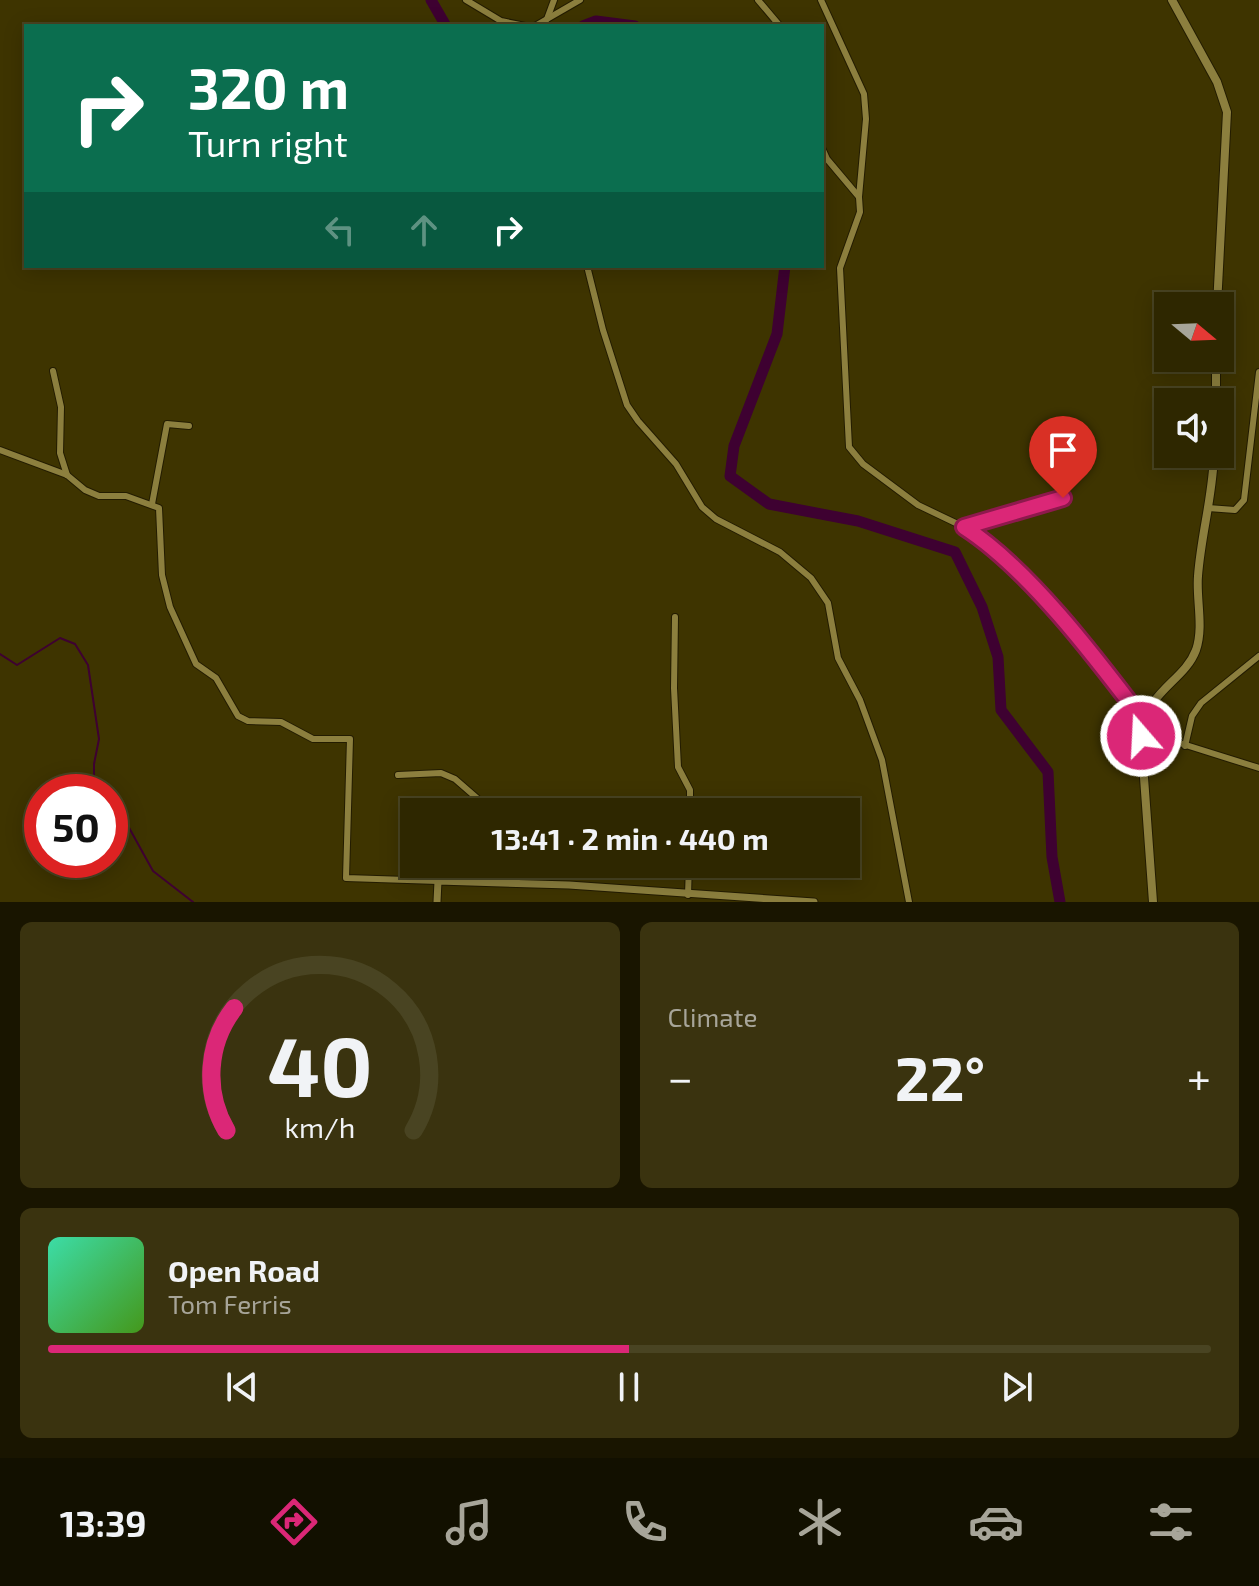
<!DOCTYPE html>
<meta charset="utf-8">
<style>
:root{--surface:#2e2700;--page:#3a330f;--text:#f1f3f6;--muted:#a7a599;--line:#494422;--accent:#db2777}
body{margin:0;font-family:"Exo 2",sans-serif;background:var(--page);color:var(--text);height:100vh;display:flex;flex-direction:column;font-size:30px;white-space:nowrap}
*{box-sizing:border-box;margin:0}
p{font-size:26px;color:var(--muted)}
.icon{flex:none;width:44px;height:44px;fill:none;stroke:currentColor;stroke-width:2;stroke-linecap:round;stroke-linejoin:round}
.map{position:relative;height:902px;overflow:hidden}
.drawer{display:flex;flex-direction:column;gap:20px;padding:20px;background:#191500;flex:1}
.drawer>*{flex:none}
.guide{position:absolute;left:24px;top:24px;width:800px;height:244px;border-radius:0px;box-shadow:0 4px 20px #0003,0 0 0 2px var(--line);background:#0b6e4f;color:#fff;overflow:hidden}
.needle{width:52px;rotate:109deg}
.controls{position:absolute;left:1154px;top:292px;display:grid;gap:16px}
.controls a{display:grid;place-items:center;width:80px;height:80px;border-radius:0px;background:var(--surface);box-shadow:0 4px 20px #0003,0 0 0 2px var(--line);font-size:40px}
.speed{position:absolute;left:24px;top:774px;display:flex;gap:16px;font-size:40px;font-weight:700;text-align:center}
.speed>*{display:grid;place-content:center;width:104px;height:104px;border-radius:50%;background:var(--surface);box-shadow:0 4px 20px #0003,0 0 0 2px var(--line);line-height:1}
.speed .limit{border:12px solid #d22;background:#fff;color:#111}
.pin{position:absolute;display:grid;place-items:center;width:68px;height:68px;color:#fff;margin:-82px -34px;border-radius:50% 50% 50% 0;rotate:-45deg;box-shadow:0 0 8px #0007}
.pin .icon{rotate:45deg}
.me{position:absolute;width:88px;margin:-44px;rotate:341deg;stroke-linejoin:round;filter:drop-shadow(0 0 6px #0008)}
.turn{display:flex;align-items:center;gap:28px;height:168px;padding:0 32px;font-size:36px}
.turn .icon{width:104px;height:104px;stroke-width:2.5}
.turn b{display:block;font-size:56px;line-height:68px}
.lanes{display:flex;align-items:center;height:76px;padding:0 32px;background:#0003;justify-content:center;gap:40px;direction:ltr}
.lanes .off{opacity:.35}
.big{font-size:60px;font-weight:700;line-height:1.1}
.drawer .card{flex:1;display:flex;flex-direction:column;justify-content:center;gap:12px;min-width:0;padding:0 28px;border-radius:12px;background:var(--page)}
.drawer .dial{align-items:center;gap:0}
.dial svg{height:208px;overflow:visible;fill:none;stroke:var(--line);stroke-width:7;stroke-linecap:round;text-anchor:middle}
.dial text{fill:var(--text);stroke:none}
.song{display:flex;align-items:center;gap:24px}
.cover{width:96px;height:96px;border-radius:12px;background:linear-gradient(135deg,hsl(160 70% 55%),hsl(100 70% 35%))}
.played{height:8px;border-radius:4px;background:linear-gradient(90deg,var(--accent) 50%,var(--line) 50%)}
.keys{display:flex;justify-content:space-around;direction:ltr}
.heat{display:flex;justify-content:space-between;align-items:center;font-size:44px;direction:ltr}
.drawer .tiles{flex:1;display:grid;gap:20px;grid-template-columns:1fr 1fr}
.card:last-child{grid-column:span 2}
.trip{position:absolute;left:400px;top:798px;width:460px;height:80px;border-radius:0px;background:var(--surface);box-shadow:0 4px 20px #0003,0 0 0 2px var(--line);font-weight:700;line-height:80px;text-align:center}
.tabs{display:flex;height:128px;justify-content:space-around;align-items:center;background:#121000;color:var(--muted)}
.tabs .icon{width:56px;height:56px}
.tabs .on{color:var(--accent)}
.tabs b{font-size:36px;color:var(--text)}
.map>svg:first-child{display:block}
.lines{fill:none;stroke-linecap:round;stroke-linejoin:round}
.stream{stroke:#3e0131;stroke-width:2}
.river{stroke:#3e0131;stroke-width:11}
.minor-casing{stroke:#231c00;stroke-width:8}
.tertiary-casing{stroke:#231c00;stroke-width:9}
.secondary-casing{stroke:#231c00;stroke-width:10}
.minor{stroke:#8c7f3e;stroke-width:6}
.tertiary{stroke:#8c7f3e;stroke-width:7}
.secondary{stroke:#8c7f3e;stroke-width:8}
.route-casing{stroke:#8e194d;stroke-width:20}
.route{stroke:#db2777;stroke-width:14}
</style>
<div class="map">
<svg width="1259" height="902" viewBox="0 0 1259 902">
<rect width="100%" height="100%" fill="#3e3400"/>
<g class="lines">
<!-- stream -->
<g class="stream">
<path d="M0 654 17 665 60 638 75 644 88 665 99 739 94 764V792"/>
<path d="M110 808 122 815 153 871 193 902"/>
</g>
<!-- river -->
<g class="river">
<path d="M431 0 446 26"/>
<path d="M583 26 596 21 635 26"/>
<path d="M785 266 777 334 734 446 730 476 769 504 858 521 955 552 982 607 998 657 1001 710 1048 772 1052 857 1060 902"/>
</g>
<defs>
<g id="minor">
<path d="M466 0 501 21 525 26"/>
<path d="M758 0 780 26"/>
<path d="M821 0 864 94 866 119 859 197"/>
<path d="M547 19 554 0"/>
<path d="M535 26 580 0"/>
<path d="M822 148 827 159 859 197 860 212 840 268 849 447 863 464 918 505 964 527 990 543 1095 659 1143 720"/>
<path d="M587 266 603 330 627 405 638 421 676 464 702 507 716 519 780 552 811 578 828 603 838 658 860 700 882 760 909 902"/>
<path d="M53 371 61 407 60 453 67 475"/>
<path d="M0 450 67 475 85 490 99 496H126L159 508 162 575 170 607 196 664 216 678 238 716 248 721 281 722 313 739H350L346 878 438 881"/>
<path d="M152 504 167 424 189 426"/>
<path d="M1208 508 1235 510 1244 500 1259 372"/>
<path d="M964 527 1063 498"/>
<path d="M675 617 674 688 678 767 690 790V812"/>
<path d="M1150 706 1170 740 1259 768"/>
<path d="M1185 746 1192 716 1201 703 1259 656"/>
<path d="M398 775 441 773 455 779 493 812"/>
<path d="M515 864 517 884"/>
<path d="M688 895 689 864"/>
</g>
<path id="tertiary" d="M437 902 438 881 569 885 814 902"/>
<g id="secondary">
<path d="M1172 0 1217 82 1227 112 1217 306"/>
<path d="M1216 402V358"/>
<path d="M1153 902 1141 736C1146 690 1184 682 1196 650 1204 627 1196 599 1198 576 1201 535 1213 495 1214 454"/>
</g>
</defs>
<!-- minor casing -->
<use href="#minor" class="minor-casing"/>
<!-- tertiary casing -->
<use href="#tertiary" class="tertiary-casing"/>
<!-- secondary casing -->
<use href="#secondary" class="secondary-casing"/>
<!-- minor -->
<use href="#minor" class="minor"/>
<!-- tertiary -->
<use href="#tertiary" class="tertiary"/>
<!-- secondary -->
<use href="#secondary" class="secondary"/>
</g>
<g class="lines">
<defs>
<path id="route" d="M1063 498 964 527C1028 568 1096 658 1143 720L1141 736"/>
</defs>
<!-- route casing -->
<use href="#route" class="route-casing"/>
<!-- route -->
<use href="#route" class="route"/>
</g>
</svg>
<div class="controls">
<a><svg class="needle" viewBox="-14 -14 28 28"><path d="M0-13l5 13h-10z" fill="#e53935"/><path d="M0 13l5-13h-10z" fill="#a7a599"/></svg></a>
<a><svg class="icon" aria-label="sound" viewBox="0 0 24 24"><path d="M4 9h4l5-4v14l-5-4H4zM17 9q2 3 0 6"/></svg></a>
</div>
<div class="speed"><div class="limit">50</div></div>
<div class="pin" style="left:1063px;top:498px;background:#d93025"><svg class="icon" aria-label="arrive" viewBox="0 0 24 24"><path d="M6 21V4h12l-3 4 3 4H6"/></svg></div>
<svg class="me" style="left:1141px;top:736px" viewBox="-20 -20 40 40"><circle r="17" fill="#db2777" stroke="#fff" stroke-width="3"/><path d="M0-11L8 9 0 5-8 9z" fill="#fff"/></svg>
<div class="trip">13:41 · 2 min · 440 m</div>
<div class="guide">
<div class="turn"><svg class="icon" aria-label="right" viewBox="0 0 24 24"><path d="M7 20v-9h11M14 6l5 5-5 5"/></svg><div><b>320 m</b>Turn right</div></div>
<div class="lanes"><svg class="icon off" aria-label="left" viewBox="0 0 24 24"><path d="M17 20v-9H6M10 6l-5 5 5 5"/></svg><svg class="icon off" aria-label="ahead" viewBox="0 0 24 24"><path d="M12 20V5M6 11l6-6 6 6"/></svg><svg class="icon" aria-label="right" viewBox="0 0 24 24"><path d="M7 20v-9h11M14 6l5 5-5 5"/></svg></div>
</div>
</div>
<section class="drawer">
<div class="tiles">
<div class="card dial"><svg viewBox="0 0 100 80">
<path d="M14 69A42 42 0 1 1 86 69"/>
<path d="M14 69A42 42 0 0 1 17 22" stroke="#db2777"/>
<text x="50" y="56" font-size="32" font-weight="700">40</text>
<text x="50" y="72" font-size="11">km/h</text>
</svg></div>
<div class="card"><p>Climate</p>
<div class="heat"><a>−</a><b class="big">22°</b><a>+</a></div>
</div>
<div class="card">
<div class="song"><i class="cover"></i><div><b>Open Road</b><p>Tom Ferris</p></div></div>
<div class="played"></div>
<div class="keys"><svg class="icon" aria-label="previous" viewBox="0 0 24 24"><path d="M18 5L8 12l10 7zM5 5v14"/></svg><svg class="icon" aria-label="pause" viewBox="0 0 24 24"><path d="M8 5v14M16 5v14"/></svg><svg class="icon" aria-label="next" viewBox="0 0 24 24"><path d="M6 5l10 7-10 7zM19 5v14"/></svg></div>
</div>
</div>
</section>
<nav class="tabs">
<b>13:39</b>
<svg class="icon on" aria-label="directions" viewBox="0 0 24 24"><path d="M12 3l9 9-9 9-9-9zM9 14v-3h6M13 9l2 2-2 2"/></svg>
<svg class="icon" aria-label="music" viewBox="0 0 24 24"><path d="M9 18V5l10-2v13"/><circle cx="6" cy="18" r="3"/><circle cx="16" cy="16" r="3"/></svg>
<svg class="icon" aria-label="phone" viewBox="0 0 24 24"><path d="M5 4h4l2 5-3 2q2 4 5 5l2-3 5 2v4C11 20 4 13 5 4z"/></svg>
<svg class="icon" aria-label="climate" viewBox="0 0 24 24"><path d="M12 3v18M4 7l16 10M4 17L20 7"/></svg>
<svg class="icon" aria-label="car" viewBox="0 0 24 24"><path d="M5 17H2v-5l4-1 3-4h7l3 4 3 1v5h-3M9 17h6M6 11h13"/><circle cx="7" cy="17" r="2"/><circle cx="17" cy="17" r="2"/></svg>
<svg class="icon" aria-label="filters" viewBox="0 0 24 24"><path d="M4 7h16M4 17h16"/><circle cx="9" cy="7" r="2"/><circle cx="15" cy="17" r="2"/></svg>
</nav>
